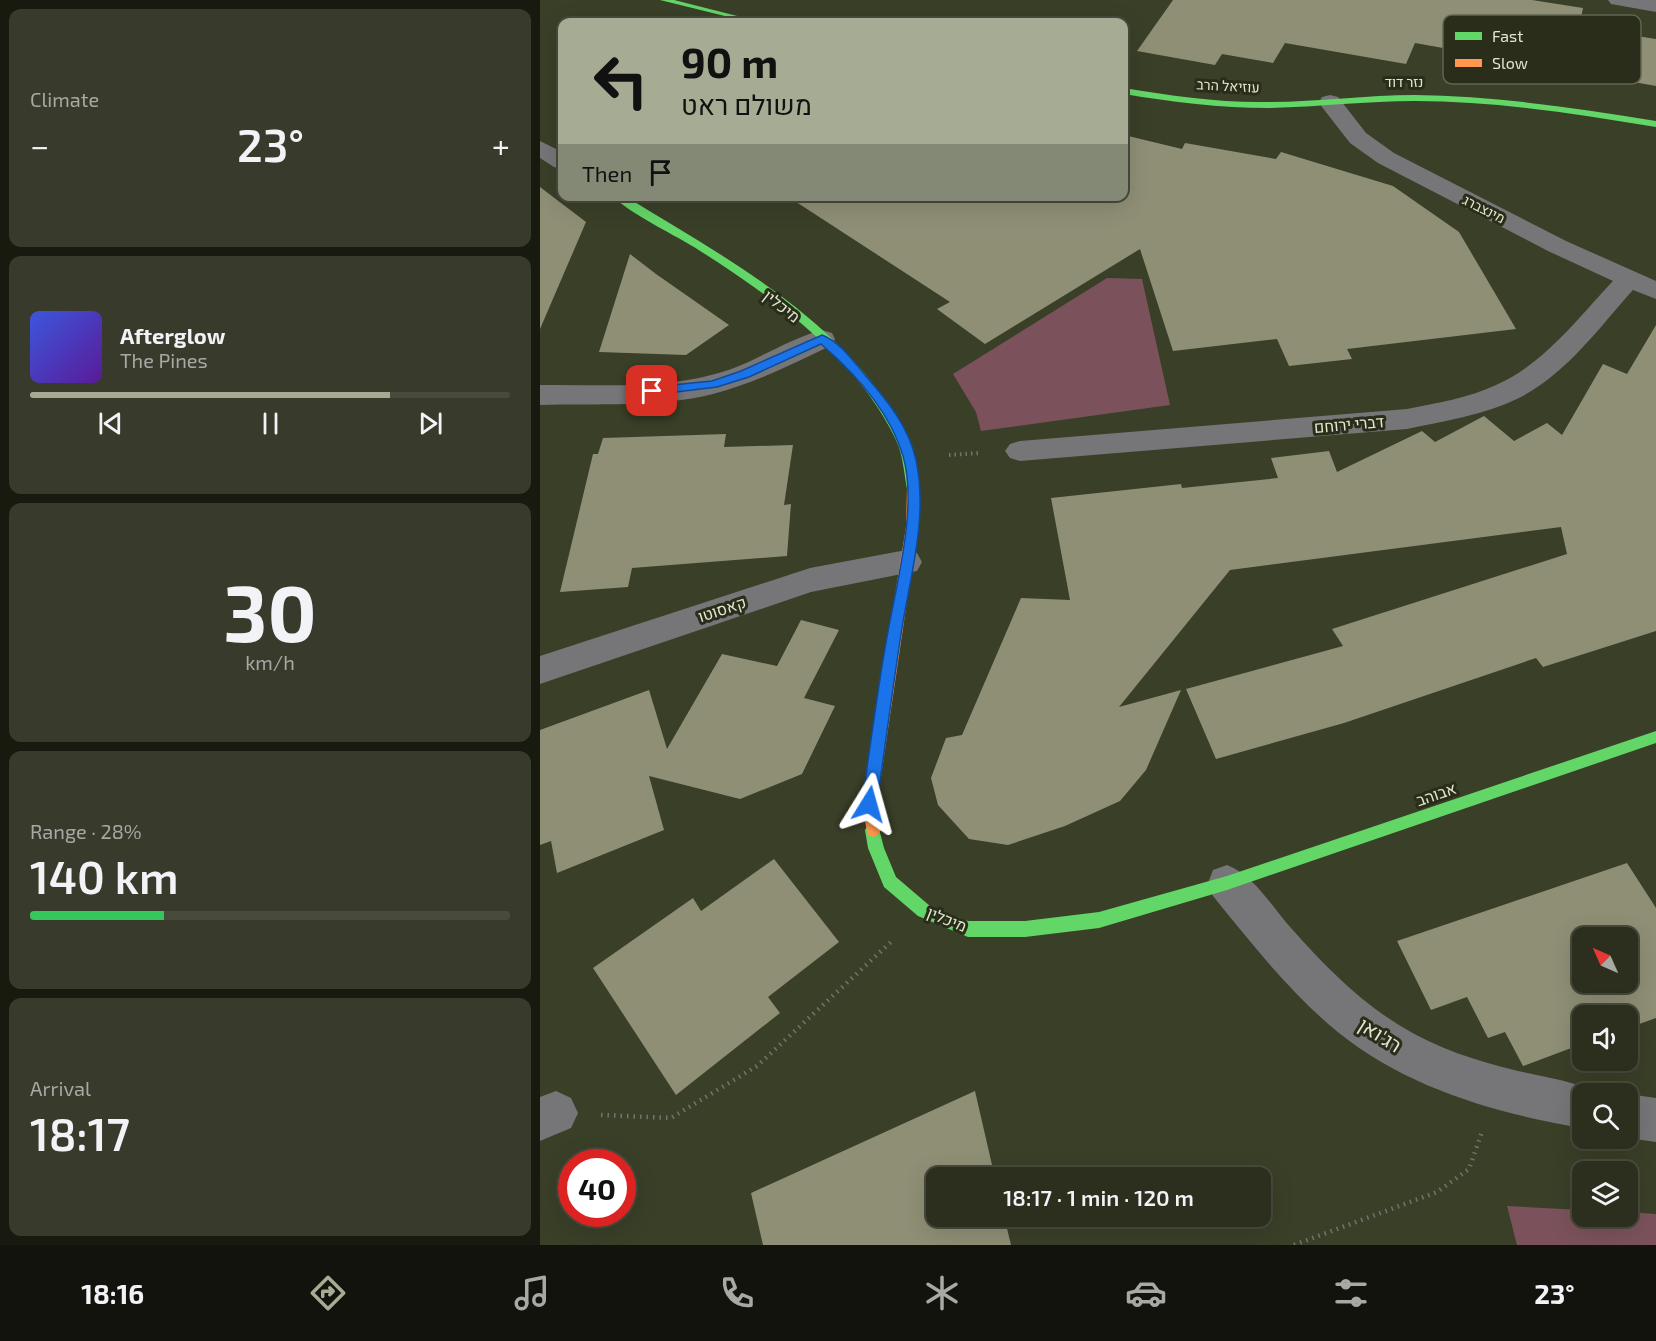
<!DOCTYPE html>
<meta charset="utf-8">
<style>
:root{--surface:#2c2f1e;--page:#383b2b;--text:#f1f3f6;--muted:#a6a9a4;--line:#484a3c;--accent:#a6ac94}
body{margin:0;font-family:"Exo 2",Heebo,sans-serif;background:var(--page);color:var(--text);height:100vh;display:flex;flex-direction:column;font-size:22px;white-space:nowrap}
*{box-sizing:border-box;margin:0}
p{font-size:20px;color:var(--muted)}
.icon{flex:none;width:33px;height:33px;fill:none;stroke:currentColor;stroke-width:2;stroke-linecap:round;stroke-linejoin:round}
.map{position:relative;flex:1;overflow:hidden}
.side{display:flex;flex-direction:column;gap:9px;padding:9px;background:#181a10;width:540px}
.side>*{flex:none}
.banner{position:absolute;left:18px;top:18px;width:570px;height:183px;border-radius:12px;box-shadow:0 6px 24px #0002,0 0 0 2px var(--line);background:#a6ac94;color:#111;overflow:hidden}
.needle{width:39px;rotate:315deg}
.controls{position:absolute;left:1032px;top:927px;display:grid;gap:12px}
.controls a{display:grid;place-items:center;width:66px;height:66px;border-radius:12px;background:var(--surface);box-shadow:0 6px 24px #0002,0 0 0 2px var(--line);font-size:30px}
.speed{position:absolute;left:18px;top:1149px;display:flex;gap:12px;font-size:30px;font-weight:700;text-align:center}
.speed>*{display:grid;place-content:center;width:78px;height:78px;border-radius:50%;background:var(--surface);box-shadow:0 6px 24px #0002,0 0 0 2px var(--line);line-height:1}
.speed .limit{border:9px solid #d22;background:#fff;color:#111}
.pin{position:absolute;display:grid;place-items:center;width:51px;height:51px;color:#fff;margin:-26px;border-radius:12px;box-shadow:0 3px 9px #0006}
.me{position:absolute;width:66px;margin:-33px;rotate:8deg;stroke-linejoin:round;filter:drop-shadow(0 0 4px #0008)}
.turn{display:flex;align-items:center;gap:21px;height:126px;padding:0 24px;font-size:27px}
.turn .icon{width:78px;height:78px;stroke-width:2.5}
.turn b{display:block;font-size:42px;line-height:51px}
.then{display:flex;align-items:center;height:57px;padding:0 24px;background:#0003;gap:12px;font-size:22px}
.big{font-size:45px;font-weight:600;line-height:1.1}
.side .card{flex:1;display:flex;flex-direction:column;justify-content:center;gap:9px;min-width:0;padding:0 21px;border-radius:12px;background:var(--page)}
.side .dial{align-items:center;gap:0}
.dial b{font-size:78px;line-height:1}
.song{display:flex;align-items:center;gap:18px}
.cover{width:72px;height:72px;border-radius:9px;background:linear-gradient(135deg,hsl(230 70% 55%),hsl(270 70% 35%))}
.played{height:6px;border-radius:3px;background:linear-gradient(90deg,var(--accent) 75%,var(--line) 75%)}
.keys{display:flex;justify-content:space-around;direction:ltr}
.heat{display:flex;justify-content:space-between;align-items:center;font-size:33px;direction:ltr}
.charge{height:9px;border-radius:4px;background:linear-gradient(90deg,#34c759 28%,var(--line) 0)}
.trip{position:absolute;left:386px;top:1167px;width:345px;height:60px;border-radius:12px;background:var(--surface);box-shadow:0 6px 24px #0002,0 0 0 2px var(--line);font-weight:600;line-height:60px;text-align:center}
.menu{display:flex;height:96px;justify-content:space-around;align-items:center;background:#12130c;color:var(--muted)}
.menu .icon{width:42px;height:42px}
.menu .selected{color:var(--accent)}
.menu b{font-size:27px;color:var(--text)}
main{display:flex;flex:1;min-height:0}
.map>svg:first-child{display:block}
.green{fill:#7b525c}
.building{fill:#8f8f76;fill-rule:evenodd}
.lines{fill:none;stroke-linecap:round;stroke-linejoin:round}
.path-far1{stroke:#73746f;stroke-width:4;stroke-dasharray:1.5 4;stroke-linecap:butt}
.path{stroke:#73746f;stroke-width:4.5;stroke-dasharray:1.5 5;stroke-linecap:butt}
.street{fill:#767577;fill-rule:evenodd}
.fast{fill:#63d668;fill-rule:evenodd}
.slow{fill:#ff974d;fill-rule:evenodd}
.route{fill:#1a73e8;stroke:#114b97;stroke-width:1.5}
.labels{text-anchor:middle;stroke-width:6;stroke-linejoin:round;paint-order:stroke}
.far-street-label{font-size:14px;fill:#e0e7ce;stroke:#292d1a}
.street-label{font-size:16px;fill:#e0e7ce;stroke:#292d1a}
.near-street-label{font-size:20px;fill:#e0e7ce;stroke:#292d1a}
.key{fill:#292d1a;stroke:#606550;stroke-width:1.5}
.key-label{font-size:16px;fill:#e0e7ce}
</style>
<main>
<section class="side">
<div class="card"><p>Climate</p>
<div class="heat"><a>−</a><b class="big">23°</b><a>+</a></div>
</div>
<div class="card">
<div class="song"><i class="cover"></i><div><b>Afterglow</b><p>The Pines</p></div></div>
<div class="played"></div>
<div class="keys"><svg class="icon" aria-label="previous" viewBox="0 0 24 24"><path d="M18 5L8 12l10 7zM5 5v14"/></svg><svg class="icon" aria-label="pause" viewBox="0 0 24 24"><path d="M8 5v14M16 5v14"/></svg><svg class="icon" aria-label="next" viewBox="0 0 24 24"><path d="M6 5l10 7-10 7zM19 5v14"/></svg></div>
</div>
<div class="card dial"><b>30</b><p>km/h</p></div>
<div class="card"><p>Range · 28%</p><b class="big">140 km</b><div class="charge"></div></div>
<div class="card"><p>Arrival</p><b class="big">18:17</b></div>
</section>
<div class="map">
<svg width="1116" height="1245" viewBox="0 0 1116 1245">
<rect width="100%" height="100%" fill="#3a3f28"/>
<!-- green -->
<g class="green">
<path d="M567 278 602 279 630 405 441 431 436 412 413 374Z"/>
<path d="M967 1206 1042 1210V1216H1088V1212L1116 1214V1245H977Z"/>
</g>
<!-- building -->
<g class="building">
<path d="M633 0H992L1043 8 1039 27 1116 39V86L875 43 866 64 745 43 733 63 682 54 675 65 597 51Z"/>
<path d="M584 135 642 149 645 143 736 159 741 152 853 186 919 232 976 329 807 349 812 359 749 366 737 339 633 351 600 249 445 344 397 309 410 302 247 196H584Z"/>
<path d="M0 187 46 222 0 329Z"/>
<path d="M90 254 116 274 189 325 146 355 59 352Z"/>
<path d="M1116 325V631L1003 667 996 658 804 723 676 759 646 689 803 646 792 629 1027 554 1021 527 690 570 579 707 641 690 606 770 580 801 525 826 468 845 429 839 398 805 391 778 406 738 422 735 481 598 530 600 511 498 641 484 642 488 738 478 731 458 789 451 797 472 882 431 895 442 944 416 974 441 1007 423 1022 435 1063 364 1087 374Z"/>
<path d="M186 434 184 447 253 445 244 505 251 504 247 556 92 568 88 587 20 592 53 454H58L63 438Z"/>
<path d="M261 620 299 630 264 698 295 706 262 774 200 799 109 776 124 830 17 873 11 841 0 845V730L109 690 127 749 182 654 237 666Z"/>
<path d="M234 859 299 942 228 997 240 1013 136 1095 53 968 153 898 161 911Z"/>
<path d="M1087 863 1116 908V1018L1088 1028V1016H1042V1044L983 1066 965 1032 948 1038 927 997 891 1010 857 941ZM1042 938H1088V982H1042Z"/>
<path d="M435 1091 455 1178H396V1216H464L471 1245H223L211 1193Z"/>
</g>
<g class="lines">
<!-- path-far1 -->
<path class="path-far1" d="M409 455 440 453"/>
<!-- path -->
<g class="path">
<path d="M61 1115 131 1118 217 1066 351 942"/>
<path d="M754 1245 897 1192 929 1169 942 1132"/>
</g>
<!-- street -->
<g class="street">
<path d="M1068 0H1116V12L1071 4Z"/>
<path d="M790 95 798 97 826 133 854 153 1026 241 1116 281V299L1093 290C1058 329 1026 374 979 398 944 415 904 421 867 429L480 461 470 458 465 451 470 444 480 441 867 409C897 403 928 398 956 385 1004 364 1038 318 1073 281L1008 251 838 163 810 143 782 107 779 102 782 97Z"/>
<path d="M0 141 22 152V169L14 167 0 158Z"/>
<path d="M282 330 292 333 295 339 292 345C253 364 215 383 173 394 117 408 57 403 0 405V385C57 384 119 390 175 374 213 364 245 340 282 330Z"/>
<path d="M366 550 377 553 382 562 377 571 271 592 0 684V656L270 568Z"/>
<path d="M687 865C714 875 732 907 751 928 783 964 818 1000 859 1025 896 1048 936 1061 978 1071 1005 1077 1032 1081 1057 1092L1058 1094H1042V1128C958 1114 867 1088 799 1033 751 994 712 944 673 896L668 883 673 870Z"/>
<path d="M16 1091 31 1098 38 1113 31 1128 0 1141V1097Z"/>
<path d="M1088 1094 1116 1098V1142L1088 1138Z"/>
</g>
<!-- fast -->
<g class="fast">
<path d="M120 0H134L221 22H209Z"/>
<path d="M584 88C632 96 680 103 729 102 778 102 827 95 875 95 956 96 1036 108 1116 121V127C1036 114 956 101 875 101 827 101 778 107 729 108 680 108 632 102 584 94Z"/>
<path d="M72 196H85C189 260 313 325 368 440 375 454 376 474 379 489L377 492 373 493 367 489C364 474 363 454 356 440 316 355 231 296 154 247 129 232 93 215 72 196Z"/>
<path d="M1116 731V743L687 890 559 928 485 937H428L378 916 344 887 328 848 325 830 328 825 333 823 338 825 344 848 356 877 390 906 428 921H485L559 912 687 876Z"/>
</g>
<!-- slow -->
<path class="slow" d="M373 485 379 489 378 527 337 804 341 830 338 835 333 837 328 835 321 804 366 527 367 489Z"/>
</g>
<!-- route -->
<path class="route" d="M282 335C299 341 314 362 325 375 347 400 369 427 376 460 388 515 371 573 362 628 353 686 345 745 337 804L335 809 329 811 324 809 322 804C330 748 337 692 347 637 356 585 378 507 363 456 350 412 316 374 281 344L209 377 177 387 112 395 107 391 112 387 172 381 201 371Z"/>
<g class="labels">
<!-- far-street labels -->
<g class="far-street-label">
<text x="864" y="87">נזר דוד</text>
<text transform="translate(688 86) rotate(3)" y="5">עוזיאל הרב</text>
<text transform="translate(944 209) rotate(27)" y="5">מינצברג</text>
</g>
<!-- street labels -->
<g class="street-label">
<text transform="translate(242 306) rotate(38)" y="6">מיכלין</text>
<text transform="translate(809 424) rotate(-5)" y="6">דברי ירוחם</text>
<text transform="translate(182 609) rotate(-18)" y="6">קאסוטו</text>
<text transform="translate(896 794) rotate(-19)" y="6">אבוהב</text>
<text transform="translate(407 919) rotate(22)" y="6">מיכלין</text>
</g>
<!-- near-street labels -->
<g class="near-street-label">
<text transform="translate(840 1035) rotate(32)" y="7">רג'ואן</text>
</g>
</g>
<!-- legend -->
<rect x="903" y="15" width="198" height="69" rx="9" class="key"/>
<rect x="915" y="32" width="27" height="8" fill="#63d668"/>
<rect x="915" y="59" width="27" height="8" fill="#ff974d"/>
<g class="key-label">
<text x="952" y="42">Fast</text>
<text x="952" y="69">Slow</text>
</g>
</svg>
<div class="controls">
<a><svg class="needle" viewBox="-14 -14 28 28"><path d="M0-13l5 13h-10z" fill="#e53935"/><path d="M0 13l5-13h-10z" fill="#a6a9a4"/></svg></a>
<a><svg class="icon" aria-label="sound" viewBox="0 0 24 24"><path d="M4 9h4l5-4v14l-5-4H4zM17 9q2 3 0 6"/></svg></a>
<a><svg class="icon" aria-label="search" viewBox="0 0 24 24"><circle cx="10" cy="10" r="6"/><path d="M15 15l6 6"/></svg></a>
<a><svg class="icon" aria-label="layers" viewBox="0 0 24 24"><path d="M12 4l9 5-9 5-9-5zM3 14l9 5 9-5"/></svg></a>
</div>
<div class="speed"><div class="limit">40</div></div>
<div class="pin" style="left:112px;top:391px;background:#d93025"><svg class="icon" aria-label="arrive" viewBox="0 0 24 24"><path d="M6 21V4h12l-3 4 3 4H6"/></svg></div>
<svg class="me" style="left:329px;top:804px" viewBox="-20 -20 40 40"><path d="M0-17L14 15 0 8-14 15z" fill="#1a73e8" stroke="#fff" stroke-width="4"/></svg>
<div class="trip">18:17 · 1 min · 120 m</div>
<div class="banner">
<div class="turn"><svg class="icon" aria-label="left" viewBox="0 0 24 24"><path d="M17 20v-9H6M10 6l-5 5 5 5"/></svg><div><b>90 m</b>משולם ראט</div></div>
<div class="then">Then<svg class="icon" aria-label="arrive" viewBox="0 0 24 24"><path d="M6 21V4h12l-3 4 3 4H6"/></svg></div>
</div>
</div>
</main>
<nav class="menu">
<b>18:16</b>
<svg class="icon selected" aria-label="directions" viewBox="0 0 24 24"><path d="M12 3l9 9-9 9-9-9zM9 14v-3h6M13 9l2 2-2 2"/></svg>
<svg class="icon" aria-label="music" viewBox="0 0 24 24"><path d="M9 18V5l10-2v13"/><circle cx="6" cy="18" r="3"/><circle cx="16" cy="16" r="3"/></svg>
<svg class="icon" aria-label="phone" viewBox="0 0 24 24"><path d="M5 4h4l2 5-3 2q2 4 5 5l2-3 5 2v4C11 20 4 13 5 4z"/></svg>
<svg class="icon" aria-label="climate" viewBox="0 0 24 24"><path d="M12 3v18M4 7l16 10M4 17L20 7"/></svg>
<svg class="icon" aria-label="car" viewBox="0 0 24 24"><path d="M5 17H2v-5l4-1 3-4h7l3 4 3 1v5h-3M9 17h6M6 11h13"/><circle cx="7" cy="17" r="2"/><circle cx="17" cy="17" r="2"/></svg>
<svg class="icon" aria-label="filters" viewBox="0 0 24 24"><path d="M4 7h16M4 17h16"/><circle cx="9" cy="7" r="2"/><circle cx="15" cy="17" r="2"/></svg>
<b>23°</b>
</nav>
